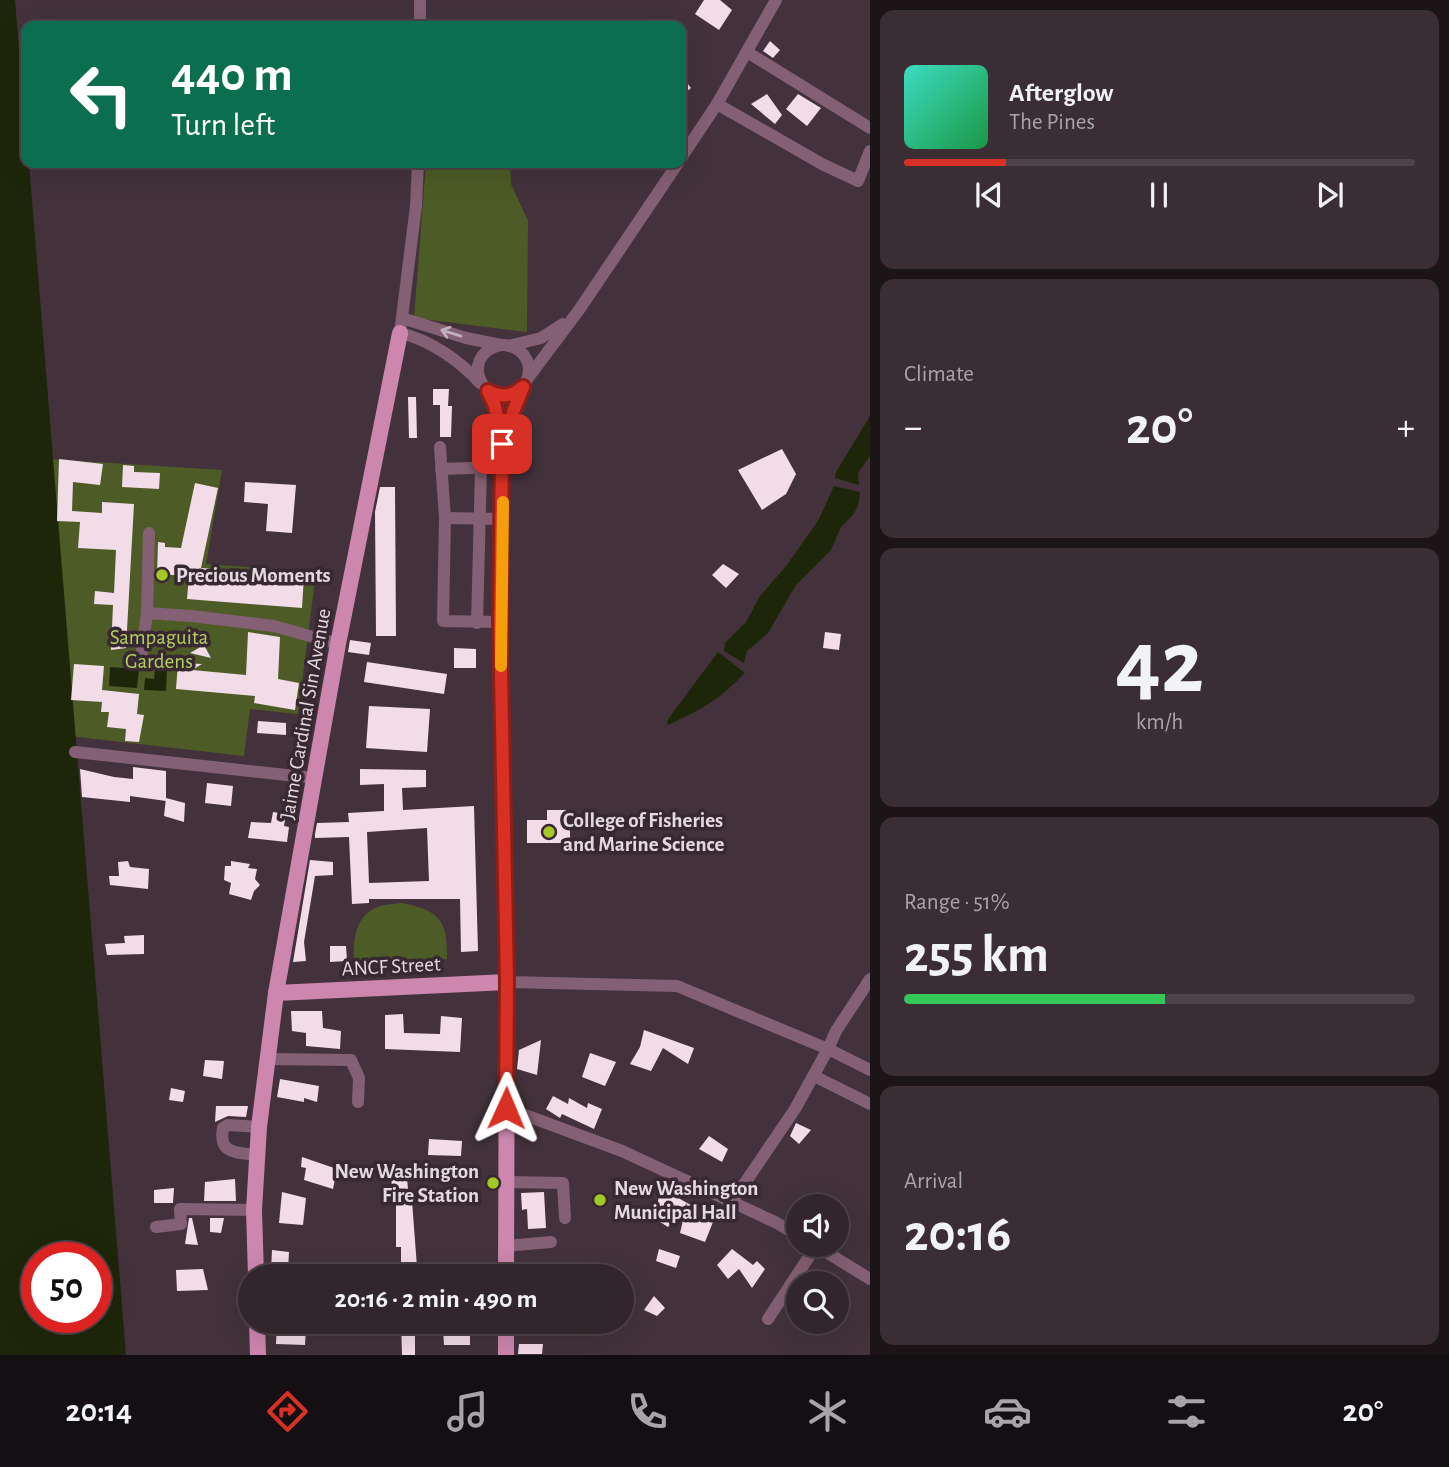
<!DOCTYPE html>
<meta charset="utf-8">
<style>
:root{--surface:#32262c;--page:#3a2e34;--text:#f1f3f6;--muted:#a8a5a9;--line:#4d4348;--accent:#d93025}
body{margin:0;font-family:"Alegreya Sans",sans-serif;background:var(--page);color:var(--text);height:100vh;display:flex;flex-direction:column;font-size:26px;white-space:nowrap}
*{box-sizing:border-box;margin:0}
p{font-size:23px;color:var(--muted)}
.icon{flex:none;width:38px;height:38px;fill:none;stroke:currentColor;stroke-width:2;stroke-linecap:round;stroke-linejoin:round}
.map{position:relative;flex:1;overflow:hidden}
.drawer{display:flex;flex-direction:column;gap:10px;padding:10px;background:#1c1518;width:579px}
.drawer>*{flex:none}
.hud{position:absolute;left:21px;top:21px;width:665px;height:147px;border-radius:14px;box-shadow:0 7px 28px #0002,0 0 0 2px var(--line);background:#0b6e4f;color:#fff;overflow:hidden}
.controls{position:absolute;left:786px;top:1194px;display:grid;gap:14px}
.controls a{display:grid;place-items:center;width:63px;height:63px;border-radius:50%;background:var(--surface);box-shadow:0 7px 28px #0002,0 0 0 2px var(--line);font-size:35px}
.speed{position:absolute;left:21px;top:1242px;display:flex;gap:14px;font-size:35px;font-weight:700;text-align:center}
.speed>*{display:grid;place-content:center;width:91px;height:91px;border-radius:50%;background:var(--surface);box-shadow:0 7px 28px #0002,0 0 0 2px var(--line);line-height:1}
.speed .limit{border:10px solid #d22;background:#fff;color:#111}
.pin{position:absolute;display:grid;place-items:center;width:60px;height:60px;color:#fff;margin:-30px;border-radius:14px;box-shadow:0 4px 10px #0006}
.me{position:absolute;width:77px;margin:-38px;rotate:1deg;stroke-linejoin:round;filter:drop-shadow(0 0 5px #0008)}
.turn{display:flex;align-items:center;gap:24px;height:147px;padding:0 35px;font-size:32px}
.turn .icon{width:91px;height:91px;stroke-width:2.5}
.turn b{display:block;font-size:49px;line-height:60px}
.big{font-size:52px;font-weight:700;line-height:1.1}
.drawer .widget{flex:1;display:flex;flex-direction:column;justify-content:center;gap:10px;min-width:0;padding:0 24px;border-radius:14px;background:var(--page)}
.drawer .dial{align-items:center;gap:0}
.dial b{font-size:91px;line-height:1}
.song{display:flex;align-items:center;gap:21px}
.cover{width:84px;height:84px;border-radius:10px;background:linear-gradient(135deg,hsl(170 70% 55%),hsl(140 70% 35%))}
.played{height:7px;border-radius:4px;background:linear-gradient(90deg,var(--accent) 20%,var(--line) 20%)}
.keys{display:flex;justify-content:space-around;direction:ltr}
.heat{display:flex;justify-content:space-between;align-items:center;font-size:38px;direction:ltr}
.charge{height:10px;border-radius:5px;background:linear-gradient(90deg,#34c759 51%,var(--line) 0)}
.trip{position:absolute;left:238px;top:1264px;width:396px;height:70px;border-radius:35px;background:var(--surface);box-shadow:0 7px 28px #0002,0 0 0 2px var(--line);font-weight:700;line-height:70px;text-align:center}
.tabs{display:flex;height:112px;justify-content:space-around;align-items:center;background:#140f12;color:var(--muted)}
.tabs .icon{width:49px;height:49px}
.tabs .on{color:var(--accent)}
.tabs b{font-size:32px;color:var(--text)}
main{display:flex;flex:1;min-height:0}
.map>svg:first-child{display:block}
.green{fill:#4d5c26}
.water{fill:#1e260a;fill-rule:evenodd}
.building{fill:#f2dce8;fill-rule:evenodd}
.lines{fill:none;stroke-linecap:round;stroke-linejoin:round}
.minor{stroke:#836073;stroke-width:12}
.major{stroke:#cd86ae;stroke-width:16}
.oneway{stroke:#c2afb9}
.route-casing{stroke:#8d1f18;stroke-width:18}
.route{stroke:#d93025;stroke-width:12}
.slow{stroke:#f59e0b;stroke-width:12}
.poi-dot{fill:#a3c926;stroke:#382831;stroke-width:2.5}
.labels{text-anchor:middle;stroke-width:7;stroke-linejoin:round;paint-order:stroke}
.poi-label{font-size:21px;font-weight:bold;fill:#e4d9df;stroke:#382831;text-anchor:start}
.park-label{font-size:21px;fill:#b1d15e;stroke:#382831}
.street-label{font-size:21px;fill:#e4d9df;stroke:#382831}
</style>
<main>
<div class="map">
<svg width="870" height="1355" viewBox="0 0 870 1355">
<rect width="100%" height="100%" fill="#43323b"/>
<!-- green -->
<g class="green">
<path d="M426 163H510L511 184 528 221 527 332 414 318Z"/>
<path d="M48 459 222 470 206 564 316 572 298 714 250 709 244 756 69 736Z"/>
<path d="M401 903C439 910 448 920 447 959L354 961C353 941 355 915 378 907 385 904 394 904 401 903Z"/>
</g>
<!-- water -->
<g class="water">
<path d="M0 0H15L26 135V163H29L126 1355H0ZM37 1258H96V1318H37Z"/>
<path d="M870 416V456L858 473 859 485 835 478 836 472Z"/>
<path d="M834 486 860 492 858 506 853 515 841 527 831 550 796 585 768 633 747 651 744 663 724 651 725 643 746 622 760 596 787 565 819 519Z"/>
<path d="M718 652 745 673C718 701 702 709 668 725L667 721 674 711Z"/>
<path d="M110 667 139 669 137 688 109 686Z"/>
<path d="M155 669H167L166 691 144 690 145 678 154 679Z"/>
</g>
<!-- building -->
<g class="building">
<path d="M704 0H720L732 10 719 30 695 14Z"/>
<path d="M770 41 780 50 773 58 763 51Z"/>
<path d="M681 75 691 88 681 96Z"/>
<path d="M767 94 782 115 775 124 751 104Z"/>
<path d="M798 94 821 108 807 126 786 109Z"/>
<path d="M433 389H449L448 406H452L451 437H440V405H433Z"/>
<path d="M408 397H416L417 438H409Z"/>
<path d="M782 449 796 474 786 494 762 510 738 470Z"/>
<path d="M59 459 103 464 100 485 73 482 72 511 102 513V502L134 504 126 648 111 650 113 605 94 604 95 591 114 593 116 550 78 548 80 522 57 521Z"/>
<path d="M123 465 134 466V472L160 473 159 489 122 487Z"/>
<path d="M245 482 296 485 292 533 266 531 268 504 244 502Z"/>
<path d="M195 483 218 488 201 568 304 576 302 608 187 599 189 576 157 574 158 542 165 543V547L181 548Z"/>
<path d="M380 487H395L396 636H376L375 512Z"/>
<path d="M723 564 739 574 726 588 712 575Z"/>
<circle cx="158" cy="638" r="6"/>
<path d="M248 632 280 637 278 679 299 683 295 710 254 703 255 696 176 689 178 663 202 664 192 670 246 675Z"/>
<path d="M825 632 841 634 839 650 823 648Z"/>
<path d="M350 640 371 643 369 655 348 652Z"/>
<path d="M204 645 211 658 190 653Z"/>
<path d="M454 648 476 649V668H454Z"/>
<path d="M367 662 447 674 444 694 364 682Z"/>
<path d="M74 664 104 666 102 690 139 694 137 714 144 715 139 742 125 741 126 729 107 727 109 712H101L102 702 71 700Z"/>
<path d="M369 706 430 709 427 752 366 748Z"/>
<path d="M258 721 286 723V735L257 733Z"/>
<path d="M133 767 166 771V801L130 796V802L82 797 80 769 114 777 133 779Z"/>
<path d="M360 769 426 770V787L402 788 403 810 474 806 478 951 461 952 460 899H369V903L352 904 349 837 315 838V834L317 823 349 822 348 813 384 811V784L360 785ZM427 828 429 881 369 883 367 832Z"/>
<path d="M207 783 233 786 231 806 205 803Z"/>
<path d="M166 798 185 803 184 822 164 816Z"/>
<path d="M547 810H570V843H527V820H547Z"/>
<path d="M273 812 286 814 284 826 289 827 287 842 248 838 251 822 271 823Z"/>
<path d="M310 860 333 862V875L315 876 304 942 306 961 293 962Z"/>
<path d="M128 861 130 867 149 869 148 889 110 885 109 876H119L118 862Z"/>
<path d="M231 861 250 864 248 868 257 869 255 879 260 885 254 891 251 900 229 894 231 883 224 880 225 866H231Z"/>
<path d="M144 935V954L107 955 105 944 125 943 124 936Z"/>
<path d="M330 946H346L347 961 330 962Z"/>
<path d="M291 1011H322L323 1028 341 1031 340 1049 306 1046V1033L292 1031Z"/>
<path d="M403 1014 404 1033 440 1034 441 1016 462 1018 460 1052 385 1049V1015Z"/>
<path d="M644 1030 694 1048 688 1064 663 1048 651 1071 630 1064 640 1047Z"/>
<path d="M541 1040 537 1075 517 1069 519 1050Z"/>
<path d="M590 1053 616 1062 605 1086 582 1077Z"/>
<path d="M205 1060 224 1061 222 1079 203 1076Z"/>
<path d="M280 1079 319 1086 317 1102 304 1098V1102L277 1097Z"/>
<path d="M171 1088 185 1091 183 1102 169 1100Z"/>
<path d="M553 1096 568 1104 569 1098 587 1108 588 1103 602 1109 594 1129 562 1114 560 1118 546 1109Z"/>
<path d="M216 1106H248L246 1117 228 1116 215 1122Z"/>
<path d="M796 1123 811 1130 799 1144 790 1136Z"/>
<path d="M709 1136 728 1149 722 1162 699 1149Z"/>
<path d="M429 1139 462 1141 461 1156 428 1155Z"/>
<path d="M302 1157 337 1169 333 1189 304 1180 306 1168 301 1167Z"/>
<path d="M390 1166H406L409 1201H412L417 1267 480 1264 481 1276H393V1269L401 1268V1247H396V1196L393 1197Z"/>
<path d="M235 1179 236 1201H204L205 1182Z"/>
<path d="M174 1188 173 1203H154V1190Z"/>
<path d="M661 1188 687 1203 668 1227 654 1218Z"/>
<path d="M282 1192 306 1198 303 1225 279 1223Z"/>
<path d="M544 1192 546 1228 528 1229 527 1209 522 1210 521 1193Z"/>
<path d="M687 1203 715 1217 705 1242 680 1233Z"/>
<path d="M189 1218H192L198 1245 185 1244Z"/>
<path d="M210 1218H224L221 1233 210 1232Z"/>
<path d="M659 1249 680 1256 676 1268 656 1261Z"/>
<path d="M732 1249 753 1265 757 1261 765 1269 752 1288 739 1269 728 1279 717 1265Z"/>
<path d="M272 1250 289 1252 288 1271 271 1270Z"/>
<path d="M203 1269 208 1290 177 1291 176 1270Z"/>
<path d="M654 1296 665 1308 657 1316 644 1310Z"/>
<path d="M277 1321H296L297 1329H306L305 1345 276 1344Z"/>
<path d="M401 1321H415V1355H402Z"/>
<path d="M443 1329H470V1345H444Z"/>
<path d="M519 1344H543L542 1354H518Z"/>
</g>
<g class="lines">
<!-- minor -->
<g class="minor">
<path d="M420 0V26"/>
<path d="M747 52 870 128"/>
<path d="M717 104 822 164 858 181 870 151"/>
<path d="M681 158 717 104 776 0"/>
<path d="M418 163 416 206 400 333C430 340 459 360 480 383"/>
<path d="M402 318 466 338 501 345"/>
<path d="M509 346 541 338 563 324"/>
<path d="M528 378 579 310 678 163"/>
<path d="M488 391C522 410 545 364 515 348 500 340 481 350 478 366 476 381 489 391 494 404 499 418 502 436 502 451 504 508 501 564 500 621 499 741 505 862 507 982L677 986 828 1049 870 1070"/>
<path d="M505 442 513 412 523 387"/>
<path d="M440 447 445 518 443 621 500 622"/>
<path d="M441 469 502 467"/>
<path d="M445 518 503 519"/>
<path d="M147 613 149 533"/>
<path d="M477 623 481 468"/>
<path d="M141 659 147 613 191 616 274 626 338 644"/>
<path d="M75 752 314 778"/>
<path d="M266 1059 351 1060 359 1078 358 1102"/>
<path d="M814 1076 870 1104"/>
<path d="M506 1108 622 1151 777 1223 798 1236"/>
<path d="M257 1155C237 1152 218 1155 223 1128L228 1125 259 1127"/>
<path d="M506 1182 563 1183 565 1218"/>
<path d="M732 1202 795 1109 828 1049 836 1031 870 979"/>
<path d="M156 1227 181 1224 180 1209 254 1210"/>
<path d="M813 1244 870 1279"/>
<path d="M506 1246 551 1242"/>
<path d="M768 1319 816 1246"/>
</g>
<!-- major -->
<g class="major">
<path d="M276 993 507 982 506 1276"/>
<path d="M256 1276 254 1210 259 1127 276 993 338 644 400 333"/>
<path d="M257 1321 258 1355"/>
<path d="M506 1321V1355"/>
</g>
</g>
<!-- one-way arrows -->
<defs><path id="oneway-shaft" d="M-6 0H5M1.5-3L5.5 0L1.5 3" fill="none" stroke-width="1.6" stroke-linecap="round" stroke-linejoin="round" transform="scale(1.75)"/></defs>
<use class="oneway" href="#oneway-shaft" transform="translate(451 333) rotate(-163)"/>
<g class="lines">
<defs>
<path id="route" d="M502 444 495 406 488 391C501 398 512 397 523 387L513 412 502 453 500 622 507 982 506 1108"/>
</defs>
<!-- route casing -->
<use href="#route" class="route-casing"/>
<!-- route -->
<use href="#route" class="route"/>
<!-- slow -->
<path class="slow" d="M501 666 503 502"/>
</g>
<!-- markers -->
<g class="poi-dot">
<circle cx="162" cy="575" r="7"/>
<circle cx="549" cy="832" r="7"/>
<circle cx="493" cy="1183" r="7"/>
<circle cx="600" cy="1200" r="7"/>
</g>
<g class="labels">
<!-- poi labels -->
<g class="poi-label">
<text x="176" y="582">Precious Moments</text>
<text x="563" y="827">College of Fisheries<tspan x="563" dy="24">and Marine Science</tspan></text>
<text x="479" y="1178" text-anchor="end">New Washington<tspan x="479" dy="24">Fire Station</tspan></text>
<text x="614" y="1195">New Washington<tspan x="614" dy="24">Municipal Hall</tspan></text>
</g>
<!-- park labels -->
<g class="park-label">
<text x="159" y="644">Sampaguita<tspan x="159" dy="24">Gardens</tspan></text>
</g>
<!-- street labels -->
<g class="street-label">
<text transform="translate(305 714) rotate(-80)" y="7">Jaime Cardinal Sin Avenue</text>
<text transform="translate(391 966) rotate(-3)" y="7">ANCF Street</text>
</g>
</g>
</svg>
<div class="controls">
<a><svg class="icon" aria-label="sound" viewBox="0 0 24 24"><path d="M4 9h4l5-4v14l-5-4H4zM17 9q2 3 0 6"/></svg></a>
<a><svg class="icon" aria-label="search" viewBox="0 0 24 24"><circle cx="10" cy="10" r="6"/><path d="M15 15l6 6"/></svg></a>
</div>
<div class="speed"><div class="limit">50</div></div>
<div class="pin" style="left:502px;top:444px;background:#d93025"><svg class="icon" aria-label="arrive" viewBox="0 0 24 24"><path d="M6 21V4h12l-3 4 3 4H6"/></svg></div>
<svg class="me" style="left:506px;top:1108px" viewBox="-20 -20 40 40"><path d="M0-17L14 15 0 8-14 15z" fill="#d93025" stroke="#fff" stroke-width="4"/></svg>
<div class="trip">20:16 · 2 min · 490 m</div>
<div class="hud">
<div class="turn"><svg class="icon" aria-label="left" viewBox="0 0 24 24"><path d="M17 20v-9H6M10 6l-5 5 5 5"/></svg><div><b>440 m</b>Turn left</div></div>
</div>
</div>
<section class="drawer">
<div class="widget">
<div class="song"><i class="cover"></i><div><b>Afterglow</b><p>The Pines</p></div></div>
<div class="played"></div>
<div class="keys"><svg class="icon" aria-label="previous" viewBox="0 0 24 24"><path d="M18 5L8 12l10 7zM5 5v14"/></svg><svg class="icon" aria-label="pause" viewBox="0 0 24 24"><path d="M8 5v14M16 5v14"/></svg><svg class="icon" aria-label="next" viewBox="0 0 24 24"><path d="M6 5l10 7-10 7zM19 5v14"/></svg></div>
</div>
<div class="widget"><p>Climate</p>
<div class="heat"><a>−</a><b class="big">20°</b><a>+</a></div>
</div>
<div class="widget dial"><b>42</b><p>km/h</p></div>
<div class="widget"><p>Range · 51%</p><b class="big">255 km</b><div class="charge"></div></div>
<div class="widget"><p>Arrival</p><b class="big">20:16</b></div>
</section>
</main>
<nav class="tabs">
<b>20:14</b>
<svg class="icon on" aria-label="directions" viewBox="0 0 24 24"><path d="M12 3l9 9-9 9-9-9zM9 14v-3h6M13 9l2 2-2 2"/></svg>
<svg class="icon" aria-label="music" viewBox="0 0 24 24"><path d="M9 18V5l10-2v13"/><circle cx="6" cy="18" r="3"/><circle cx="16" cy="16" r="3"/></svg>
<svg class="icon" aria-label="phone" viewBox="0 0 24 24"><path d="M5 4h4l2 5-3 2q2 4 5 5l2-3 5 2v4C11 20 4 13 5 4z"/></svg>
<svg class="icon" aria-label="climate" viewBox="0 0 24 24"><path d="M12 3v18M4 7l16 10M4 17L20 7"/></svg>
<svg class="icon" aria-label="car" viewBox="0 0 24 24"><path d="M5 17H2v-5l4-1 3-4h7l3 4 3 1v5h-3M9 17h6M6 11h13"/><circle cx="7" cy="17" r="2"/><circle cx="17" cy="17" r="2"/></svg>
<svg class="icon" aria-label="filters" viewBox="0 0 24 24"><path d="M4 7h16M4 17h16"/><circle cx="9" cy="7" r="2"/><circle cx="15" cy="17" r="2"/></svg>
<b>20°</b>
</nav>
